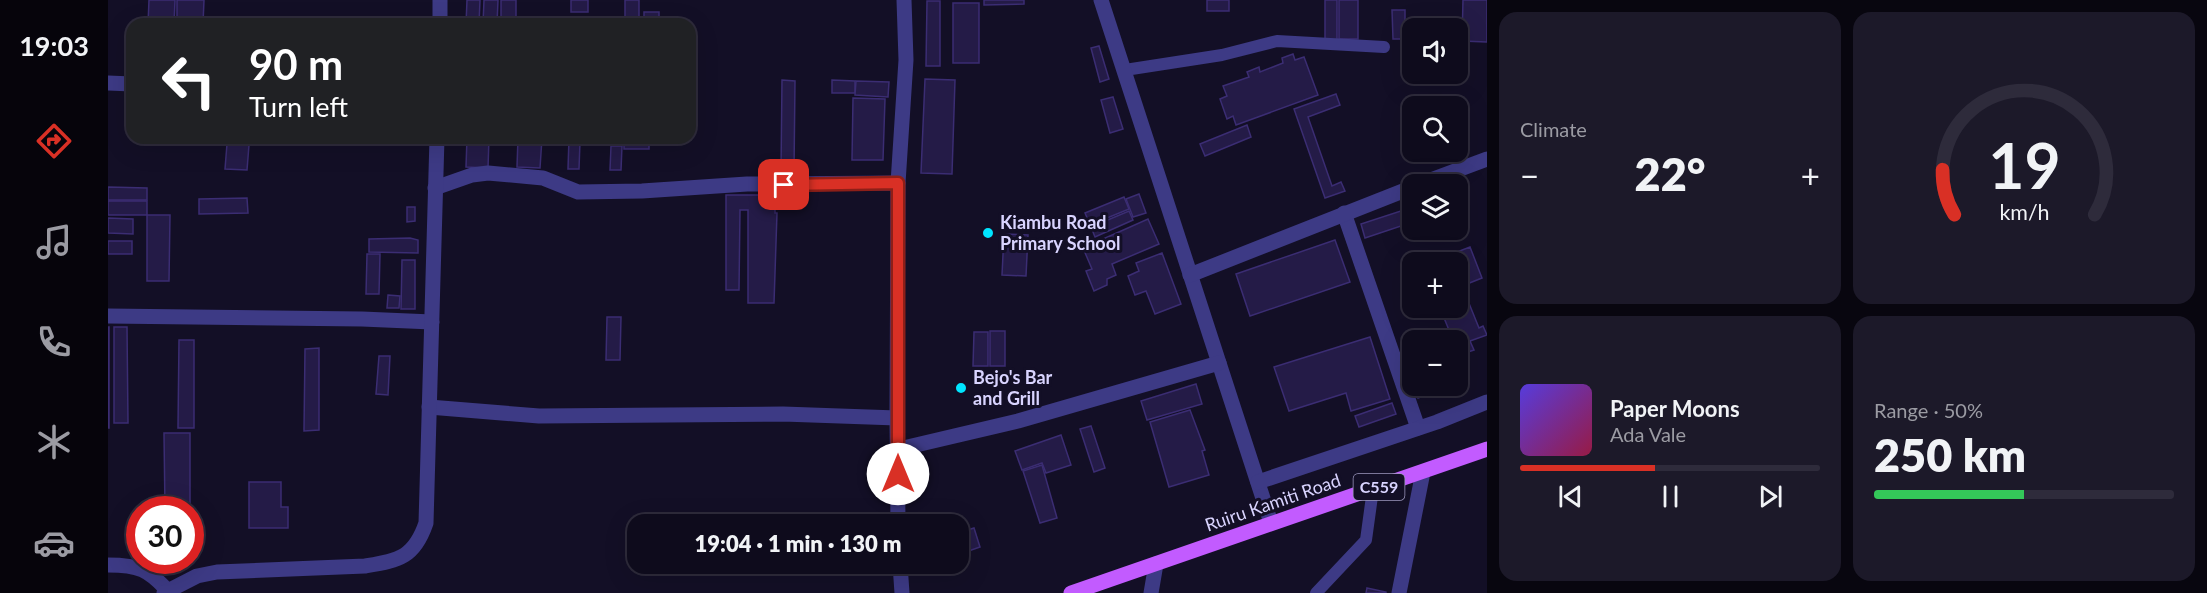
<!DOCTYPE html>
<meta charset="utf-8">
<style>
:root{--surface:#0e0b1c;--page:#1c1929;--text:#f1f3f6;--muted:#9b9ba3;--line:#2e2b3b;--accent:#d93025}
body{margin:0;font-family:Lato,sans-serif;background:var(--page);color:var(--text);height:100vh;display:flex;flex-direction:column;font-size:22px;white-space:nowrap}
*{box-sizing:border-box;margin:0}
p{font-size:20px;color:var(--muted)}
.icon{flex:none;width:33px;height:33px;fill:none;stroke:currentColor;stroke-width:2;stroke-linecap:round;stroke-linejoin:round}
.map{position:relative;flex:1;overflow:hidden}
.sheet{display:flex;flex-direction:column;gap:12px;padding:12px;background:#08060f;width:720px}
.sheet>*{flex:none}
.top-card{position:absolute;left:18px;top:18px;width:570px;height:126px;border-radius:18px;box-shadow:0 6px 24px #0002,0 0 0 2px var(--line);background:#202124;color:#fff;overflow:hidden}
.buttons{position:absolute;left:1294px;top:18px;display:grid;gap:12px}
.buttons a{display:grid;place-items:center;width:66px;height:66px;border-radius:12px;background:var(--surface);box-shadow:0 6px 24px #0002,0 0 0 2px var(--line);font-size:30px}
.speed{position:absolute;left:18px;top:496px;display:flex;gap:12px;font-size:30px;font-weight:700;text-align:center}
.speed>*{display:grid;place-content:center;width:78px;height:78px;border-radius:50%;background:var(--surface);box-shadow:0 6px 24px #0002,0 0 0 2px var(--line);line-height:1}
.speed .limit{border:9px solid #d22;background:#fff;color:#111}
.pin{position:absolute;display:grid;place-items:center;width:51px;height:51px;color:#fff;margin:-26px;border-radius:12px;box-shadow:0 3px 9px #0006}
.me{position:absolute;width:66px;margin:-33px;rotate:0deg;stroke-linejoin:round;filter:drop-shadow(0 0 4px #0008)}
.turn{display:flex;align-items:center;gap:21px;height:126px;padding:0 24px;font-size:27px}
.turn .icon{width:78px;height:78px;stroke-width:2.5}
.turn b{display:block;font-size:42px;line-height:51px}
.big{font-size:45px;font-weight:800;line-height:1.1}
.sheet .tile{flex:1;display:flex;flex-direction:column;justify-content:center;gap:9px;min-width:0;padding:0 21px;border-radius:18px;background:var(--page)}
.sheet .dial{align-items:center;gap:0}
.dial svg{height:156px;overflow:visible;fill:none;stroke:var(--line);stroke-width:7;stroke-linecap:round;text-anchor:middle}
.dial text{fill:var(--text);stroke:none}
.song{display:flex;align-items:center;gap:18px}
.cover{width:72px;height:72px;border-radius:9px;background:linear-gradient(135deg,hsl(250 70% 55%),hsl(340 70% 35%))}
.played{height:6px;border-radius:3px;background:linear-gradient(90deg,var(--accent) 45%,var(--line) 45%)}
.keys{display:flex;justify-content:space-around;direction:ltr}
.heat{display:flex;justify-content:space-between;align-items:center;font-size:33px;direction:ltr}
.charge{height:9px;border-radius:4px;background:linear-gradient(90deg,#34c759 50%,var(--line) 0)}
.sheet .tiles{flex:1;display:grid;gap:12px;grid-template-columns:repeat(2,1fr)}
.trip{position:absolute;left:519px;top:514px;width:342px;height:60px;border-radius:18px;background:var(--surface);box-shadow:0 6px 24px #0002,0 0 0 2px var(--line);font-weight:800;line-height:60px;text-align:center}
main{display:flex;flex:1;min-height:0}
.dock{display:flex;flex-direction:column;width:108px;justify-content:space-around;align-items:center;background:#06040b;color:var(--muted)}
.dock .icon{width:42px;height:42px}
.dock .current{color:var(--accent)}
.dock b{font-size:27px;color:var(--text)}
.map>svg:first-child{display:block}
.building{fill:#241b47;stroke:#3b2d73;stroke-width:1.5}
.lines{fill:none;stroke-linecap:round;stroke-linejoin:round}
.lane{stroke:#3d3a85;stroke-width:12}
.street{stroke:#3d3a85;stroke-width:15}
.primary{stroke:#c25bff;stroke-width:15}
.route-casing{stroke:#8d1f18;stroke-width:15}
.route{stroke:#d93025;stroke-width:10}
.poi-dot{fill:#00e5ff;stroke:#130f26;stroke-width:2}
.labels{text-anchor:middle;stroke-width:6;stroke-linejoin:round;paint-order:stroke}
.shield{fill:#130f26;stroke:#9e99be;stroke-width:1.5}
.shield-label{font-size:16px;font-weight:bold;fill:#d9d4ff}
.poi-label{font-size:18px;font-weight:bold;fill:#d9d4ff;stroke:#130f26;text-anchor:start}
.street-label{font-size:18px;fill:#d9d4ff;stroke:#130f26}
</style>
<main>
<nav class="dock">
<b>19:03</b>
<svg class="icon current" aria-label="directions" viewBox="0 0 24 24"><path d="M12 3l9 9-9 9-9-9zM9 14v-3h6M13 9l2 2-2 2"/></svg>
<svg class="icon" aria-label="music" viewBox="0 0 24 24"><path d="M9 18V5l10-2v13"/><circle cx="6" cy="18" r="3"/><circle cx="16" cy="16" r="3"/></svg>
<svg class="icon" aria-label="phone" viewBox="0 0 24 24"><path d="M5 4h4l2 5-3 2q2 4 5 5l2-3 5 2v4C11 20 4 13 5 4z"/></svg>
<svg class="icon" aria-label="climate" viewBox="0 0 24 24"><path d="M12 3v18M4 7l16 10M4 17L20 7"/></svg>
<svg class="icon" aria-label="car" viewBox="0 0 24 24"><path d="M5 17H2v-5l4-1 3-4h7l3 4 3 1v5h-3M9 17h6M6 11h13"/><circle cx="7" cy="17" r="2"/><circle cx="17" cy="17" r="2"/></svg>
</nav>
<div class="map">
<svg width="1379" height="593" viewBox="0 0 1379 593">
<rect width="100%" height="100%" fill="#130f26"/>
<!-- building -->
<g class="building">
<path d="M41 0H67L66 24H40Z"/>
<path d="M69 0H96L95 24H69Z"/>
<path d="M359 0H372L371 24H358Z"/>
<path d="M376 0H390L389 24H375Z"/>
<rect x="393" y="0" width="15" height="24"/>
<rect x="463" y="0" width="17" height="12"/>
<rect x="517" y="0" width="14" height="24"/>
<path d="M876 0H916V4L876 5Z"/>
<rect x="1099" y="0" width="22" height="11"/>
<path d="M1217 0H1229V40L1217 39Z"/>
<rect x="1231" y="0" width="19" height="39"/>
<path d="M1355 0H1379V42L1354 41Z"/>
<path d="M819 1H832V66H818Z"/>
<rect x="845" y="3" width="26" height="60"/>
<path d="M1284 10H1297V39H1285Z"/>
<rect x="536" y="12" width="15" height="12"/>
<path d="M991 46 1001 79 992 82 983 48Z"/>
<path d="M1185 54 1187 60 1196 57 1210 95 1128 125 1125 116 1119 119 1112 99 1119 96 1115 86 1141 77 1139 72 1151 67 1152 72 1175 63 1174 58Z"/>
<path d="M817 79 847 80 844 174 813 173Z"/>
<path d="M674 80 687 81 686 171 673 170Z"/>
<path d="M724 80 747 81V93H724Z"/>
<path d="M748 81 781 82 780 97 747 95Z"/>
<path d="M1228 94 1232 105 1200 117 1224 186 1233 182 1237 191 1217 198 1186 109Z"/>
<path d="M1005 97 1015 129 1002 133 993 100Z"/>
<path d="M745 98 777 99 775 160H744Z"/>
<path d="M1139 125 1143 137 1097 156 1092 144Z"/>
<path d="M359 138H381L380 168 358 167Z"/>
<path d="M410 138H434L432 168 409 167Z"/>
<path d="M461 138 470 139 472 142 471 169H460Z"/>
<rect x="516" y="138" width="25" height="11"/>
<path d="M119 144 141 145 139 170 117 169Z"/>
<path d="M503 146H514L513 170H502Z"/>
<path d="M0 187 39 188V200H0Z"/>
<path d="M1031 194 1038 213 1025 217 1018 199Z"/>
<path d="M618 195H670V209H667V213H669L666 303H640V210H632L631 290H618Z"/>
<path d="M1016 197 1021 209 982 225 977 213Z"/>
<path d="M139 198 140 213 91 214V199Z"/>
<rect x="0" y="201" width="39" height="14"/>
<path d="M299 207H307V221L299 222Z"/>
<path d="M1305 207V222L1257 238 1253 224Z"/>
<path d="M1350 210 1358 231 1348 235 1345 230H1350Z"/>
<path d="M1021 211 1025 220 987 237 983 227Z"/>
<path d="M39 215H62L61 281H39Z"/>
<path d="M0 218 25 219V234L0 233Z"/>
<path d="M1040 219 1051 244 1004 264 1008 275 999 279V285L986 291 978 271 984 269 975 248Z"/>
<path d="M896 234 920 235 918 276 894 275Z"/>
<path d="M302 238 310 240V253L261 252V239Z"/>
<path d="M1227 240 1242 282 1142 316 1128 274Z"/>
<rect x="0" y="241" width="24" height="13"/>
<path d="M1362 247 1374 278 1354 286 1371 328 1375 326 1379 335 1362 341 1366 350 1351 355 1350 340H1345L1332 308H1350V262H1323Z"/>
<path d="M1054 253 1073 304 1047 314 1038 291 1027 295 1020 276 1031 271 1028 263Z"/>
<path d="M259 254H272L271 294H258Z"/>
<path d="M294 260H307V309H293Z"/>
<path d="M280 295 292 296 291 308H279Z"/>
<path d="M499 317H513L512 360H498Z"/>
<rect x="0" y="327" width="1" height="101"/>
<path d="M6 327H19L20 423H6Z"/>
<rect x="882" y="331" width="15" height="35"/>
<path d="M866 332H880V366H865Z"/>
<path d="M1262 337 1282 399 1243 411 1238 393 1181 411 1166 367Z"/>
<path d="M71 340H86V428H70Z"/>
<path d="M211 348V430L196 431 197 349Z"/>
<path d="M271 356H282L280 395 268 394Z"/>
<path d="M1088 384 1094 404 1039 420 1033 401Z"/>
<path d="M1306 386H1327L1329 391 1310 398Z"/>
<path d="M1284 403 1288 414 1251 427 1247 416Z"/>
<path d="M1082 410 1097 450 1094 451 1101 475 1061 487 1042 422Z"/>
<path d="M983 426 997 468 986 472 972 429Z"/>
<path d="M56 433H82V510H57Z"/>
<path d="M953 435 963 465 938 473 934 463 914 470 907 451Z"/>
<path d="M934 465 949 518 932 523 915 471Z"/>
<path d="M141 482H173V507H180V528H141Z"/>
<path d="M866 528 872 547 852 554 850 533Z"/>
<path d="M1259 588 1278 592V593H1258Z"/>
</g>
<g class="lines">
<!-- lane -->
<g class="lane">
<path d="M1017 70 1114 55 1169 41 1276 47"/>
<path d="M1208 593 1258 540 1265 489"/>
</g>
<!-- street -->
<g class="street">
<path d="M993 0 1163 523"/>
<path d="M332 24V0"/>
<path d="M0 83 24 84"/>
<path d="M1312 184 1379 159"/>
<path d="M327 188 364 175 380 173 435 178 470 192 534 191 639 184 790 183"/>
<path d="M1236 213 1310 428"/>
<path d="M1082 275 1305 187"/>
<path d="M0 316 254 319 324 322"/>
<path d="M321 407 431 416 675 414 789 418 790 525"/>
<path d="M789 418 790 183 798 60 796 0"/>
<path d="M791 449 910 421 1111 363"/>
<path d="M1150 482 1329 422 1379 402"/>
<path d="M792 564 794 593"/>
<path d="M0 565C31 565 40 569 62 593"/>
<path d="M56 593 89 576 109 572 257 566C291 560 306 558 318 523L329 138"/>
<path d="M1043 593 1048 564"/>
<path d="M1291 593 1315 472"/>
</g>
<!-- primary -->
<path class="primary" d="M963 593 1379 449"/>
</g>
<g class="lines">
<defs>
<path id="route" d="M676 185 790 183V474"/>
</defs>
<!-- route casing -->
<use href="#route" class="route-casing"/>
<!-- route -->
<use href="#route" class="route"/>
</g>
<!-- markers -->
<g class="poi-dot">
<circle cx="880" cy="233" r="6"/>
<circle cx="853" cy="388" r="6"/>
</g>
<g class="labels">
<!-- shield labels -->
<rect class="shield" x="1245.5" y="474" width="51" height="26" rx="4.5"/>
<g class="shield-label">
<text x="1271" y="493">C559</text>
</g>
<!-- poi labels -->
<g class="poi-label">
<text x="892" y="229">Kiambu Road<tspan x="892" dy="21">Primary School</tspan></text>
<text x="865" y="384">Bejo's Bar<tspan x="865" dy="21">and Grill</tspan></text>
</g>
<!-- street labels -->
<g class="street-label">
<text transform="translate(1165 503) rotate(-19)" y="6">Ruiru Kamiti Road</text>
</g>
</g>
</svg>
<div class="buttons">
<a><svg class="icon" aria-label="sound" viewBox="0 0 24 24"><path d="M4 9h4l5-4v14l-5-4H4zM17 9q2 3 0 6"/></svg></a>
<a><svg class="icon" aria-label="search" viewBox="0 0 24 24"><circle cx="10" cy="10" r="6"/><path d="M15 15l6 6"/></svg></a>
<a><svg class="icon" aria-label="layers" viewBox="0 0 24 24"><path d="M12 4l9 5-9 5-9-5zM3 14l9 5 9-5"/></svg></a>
<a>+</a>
<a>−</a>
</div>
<div class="speed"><div class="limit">30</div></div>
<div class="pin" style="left:676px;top:185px;background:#d93025"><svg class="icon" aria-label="arrive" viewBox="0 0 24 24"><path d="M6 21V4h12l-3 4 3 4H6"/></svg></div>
<svg class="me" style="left:790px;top:474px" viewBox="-20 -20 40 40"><circle r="19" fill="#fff"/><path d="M0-13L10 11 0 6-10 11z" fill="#d93025"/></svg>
<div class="trip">19:04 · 1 min · 130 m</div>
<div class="top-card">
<div class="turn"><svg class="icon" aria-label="left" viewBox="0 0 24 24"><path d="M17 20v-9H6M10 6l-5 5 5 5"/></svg><div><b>90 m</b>Turn left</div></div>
</div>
</div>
<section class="sheet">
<div class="tiles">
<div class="tile"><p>Climate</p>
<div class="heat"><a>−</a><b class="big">22°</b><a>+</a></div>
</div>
<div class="tile dial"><svg viewBox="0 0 100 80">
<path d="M14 69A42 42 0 1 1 86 69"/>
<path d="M14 69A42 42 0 0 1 8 46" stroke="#d93025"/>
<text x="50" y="56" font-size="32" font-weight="700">19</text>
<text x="50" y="72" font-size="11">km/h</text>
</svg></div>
<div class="tile">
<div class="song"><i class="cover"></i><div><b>Paper Moons</b><p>Ada Vale</p></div></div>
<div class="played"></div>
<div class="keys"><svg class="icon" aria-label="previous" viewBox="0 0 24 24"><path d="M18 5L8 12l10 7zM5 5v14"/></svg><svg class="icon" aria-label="pause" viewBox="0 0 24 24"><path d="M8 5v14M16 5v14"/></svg><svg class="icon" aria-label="next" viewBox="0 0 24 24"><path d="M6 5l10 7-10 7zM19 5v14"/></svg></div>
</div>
<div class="tile"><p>Range · 50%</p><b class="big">250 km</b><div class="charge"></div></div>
</div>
</section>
</main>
